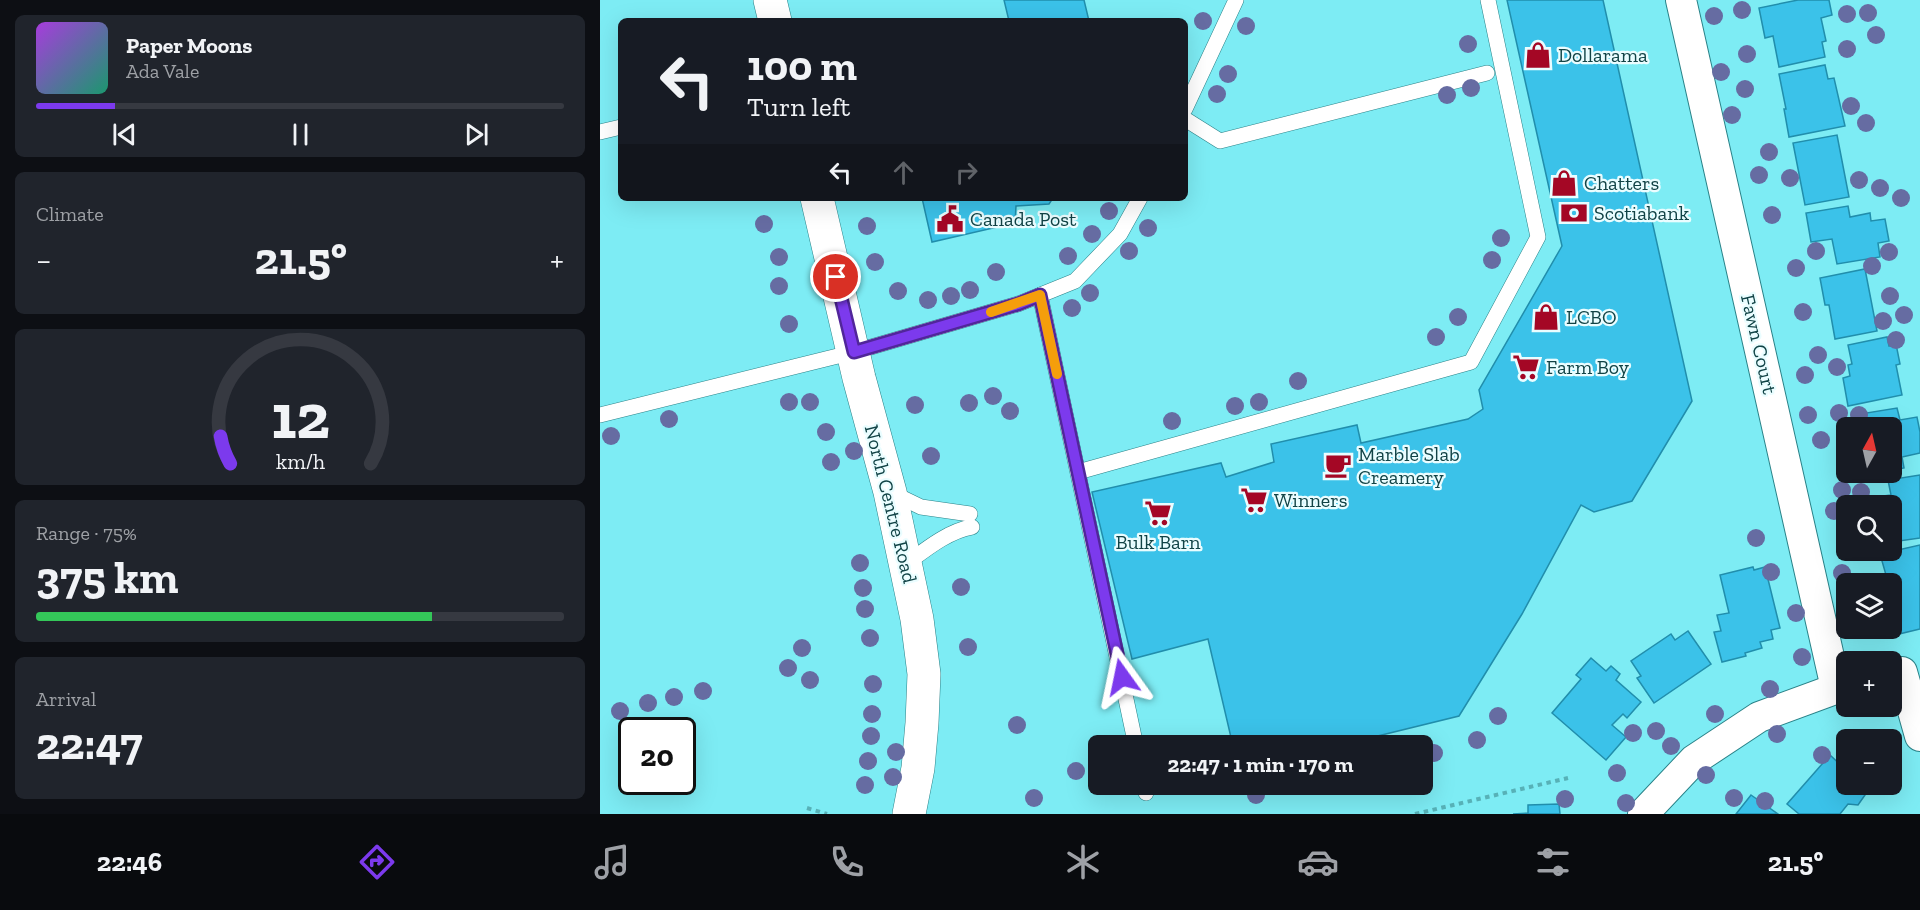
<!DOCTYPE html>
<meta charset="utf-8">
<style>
:root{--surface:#171b24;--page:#20242c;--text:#f1f3f6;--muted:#9ea1a6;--line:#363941;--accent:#7c3aed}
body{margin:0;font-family:"Zilla Slab",serif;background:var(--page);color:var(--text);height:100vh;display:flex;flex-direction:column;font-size:22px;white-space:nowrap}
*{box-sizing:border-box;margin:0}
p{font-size:20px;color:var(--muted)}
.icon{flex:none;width:33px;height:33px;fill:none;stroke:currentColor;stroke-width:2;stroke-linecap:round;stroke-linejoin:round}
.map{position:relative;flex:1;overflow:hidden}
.side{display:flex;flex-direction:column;gap:15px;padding:15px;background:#0d0f14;width:600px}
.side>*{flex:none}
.banner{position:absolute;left:18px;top:18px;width:570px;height:183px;border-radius:9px;box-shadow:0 6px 24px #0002;background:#171b24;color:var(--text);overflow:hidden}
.needle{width:39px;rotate:8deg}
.tools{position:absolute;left:1236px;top:417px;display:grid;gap:12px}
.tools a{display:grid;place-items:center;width:66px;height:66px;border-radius:9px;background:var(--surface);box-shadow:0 6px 24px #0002;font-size:30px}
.speed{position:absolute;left:18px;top:717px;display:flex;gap:12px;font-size:30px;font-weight:700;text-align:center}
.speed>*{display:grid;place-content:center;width:78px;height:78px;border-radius:50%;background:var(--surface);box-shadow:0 6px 24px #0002;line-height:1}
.speed .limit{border:3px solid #111;border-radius:9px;background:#fff;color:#111}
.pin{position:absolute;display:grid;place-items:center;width:51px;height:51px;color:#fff;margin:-26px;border:3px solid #fff;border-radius:50%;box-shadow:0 2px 6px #0007}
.me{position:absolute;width:66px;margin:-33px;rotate:348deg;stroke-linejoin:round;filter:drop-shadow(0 0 4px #0008)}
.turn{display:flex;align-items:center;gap:21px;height:126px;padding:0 30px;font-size:27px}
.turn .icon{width:78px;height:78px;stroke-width:2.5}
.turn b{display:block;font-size:42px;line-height:51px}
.lanes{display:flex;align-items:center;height:57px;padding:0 30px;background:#0003;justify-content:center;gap:30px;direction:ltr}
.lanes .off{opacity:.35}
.big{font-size:45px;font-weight:800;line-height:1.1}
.side .tile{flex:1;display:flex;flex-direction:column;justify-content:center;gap:9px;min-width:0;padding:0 21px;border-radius:9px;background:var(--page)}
.side .dial{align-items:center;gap:0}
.dial svg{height:156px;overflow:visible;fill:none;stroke:var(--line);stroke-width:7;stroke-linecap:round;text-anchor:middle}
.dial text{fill:var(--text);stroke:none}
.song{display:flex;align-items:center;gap:18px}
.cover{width:72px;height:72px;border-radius:9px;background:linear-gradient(135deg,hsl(280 70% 55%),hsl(160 70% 35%))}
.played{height:6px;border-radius:3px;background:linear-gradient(90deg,var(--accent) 15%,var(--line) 15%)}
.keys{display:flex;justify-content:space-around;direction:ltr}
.heat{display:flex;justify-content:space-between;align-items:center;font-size:33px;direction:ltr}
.charge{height:9px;border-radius:4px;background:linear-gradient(90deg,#34c759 75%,var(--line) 0)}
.trip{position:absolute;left:488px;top:735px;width:345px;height:60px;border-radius:9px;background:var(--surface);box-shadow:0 6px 24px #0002;font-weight:800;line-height:60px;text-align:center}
.dock{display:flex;height:96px;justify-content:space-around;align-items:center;background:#090b0e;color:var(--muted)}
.dock .icon{width:42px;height:42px}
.dock .on{color:var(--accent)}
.dock b{font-size:27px;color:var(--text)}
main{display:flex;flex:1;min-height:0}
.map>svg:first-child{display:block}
.building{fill:#3bc2e9;stroke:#218eac;stroke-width:1.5}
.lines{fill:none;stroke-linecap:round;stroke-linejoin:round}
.service-casing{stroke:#2a8288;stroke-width:16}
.minor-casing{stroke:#2a8288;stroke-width:32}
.tertiary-casing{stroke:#2a8288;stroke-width:34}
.path{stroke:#57b1b7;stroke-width:4;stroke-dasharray:4.5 4.5;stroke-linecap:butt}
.service{stroke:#fff;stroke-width:15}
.minor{stroke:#fff;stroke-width:30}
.tertiary{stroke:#fff;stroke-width:33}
.tree{fill:#666ca2}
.route-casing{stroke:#51269a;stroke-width:15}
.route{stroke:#7c3aed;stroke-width:10}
.slow{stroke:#f59e0b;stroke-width:10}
.labels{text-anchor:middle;stroke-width:4.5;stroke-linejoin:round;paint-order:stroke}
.poi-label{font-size:20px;fill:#114346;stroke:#eafdff;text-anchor:start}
.street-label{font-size:20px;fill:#114346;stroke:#eafdff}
</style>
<main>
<section class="side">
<div class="tile">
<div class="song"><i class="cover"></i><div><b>Paper Moons</b><p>Ada Vale</p></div></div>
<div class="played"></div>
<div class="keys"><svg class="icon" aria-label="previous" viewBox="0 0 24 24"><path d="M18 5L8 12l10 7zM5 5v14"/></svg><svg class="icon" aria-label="pause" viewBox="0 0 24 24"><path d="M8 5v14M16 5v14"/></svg><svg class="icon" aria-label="next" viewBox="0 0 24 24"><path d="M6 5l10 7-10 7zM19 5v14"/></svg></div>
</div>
<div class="tile"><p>Climate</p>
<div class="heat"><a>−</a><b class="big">21.5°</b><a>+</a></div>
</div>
<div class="tile dial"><svg viewBox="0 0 100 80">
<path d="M14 69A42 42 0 1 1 86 69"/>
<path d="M14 69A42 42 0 0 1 9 55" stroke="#7c3aed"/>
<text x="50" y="56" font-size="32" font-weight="700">12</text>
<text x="50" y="72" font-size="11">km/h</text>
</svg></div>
<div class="tile"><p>Range · 75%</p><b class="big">375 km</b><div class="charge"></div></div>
<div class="tile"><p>Arrival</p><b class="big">22:47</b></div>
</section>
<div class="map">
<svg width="1320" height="814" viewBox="0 0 1320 814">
<rect width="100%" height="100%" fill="#7decf4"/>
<!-- building -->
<g class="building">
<path d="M404 0H484L489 21H409Z"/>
<path d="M907 0H1003L1092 401 1032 501 994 512 981 505 922 614 859 716 737 746H633L608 639 532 659 492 492 621 463 626 477 674 462 671 444 757 425 761 443 868 419 883 409 879 390 962 246Z"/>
<path d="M1198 0H1229L1232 15 1221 18 1226 41 1222 42 1225 57 1179 67 1173 36 1165 38 1159 8Z"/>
<path d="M1225 65 1228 79 1234 78 1245 126 1189 137 1184 109H1186L1179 74Z"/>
<path d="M1237 135 1249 197 1205 205 1193 143Z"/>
<path d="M322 198H453L449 204 416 206 415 223 332 242Z"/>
<path d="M1248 206 1250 217 1270 213 1271 221 1285 219 1289 241 1278 243 1280 257 1237 264 1232 239 1211 242 1206 213Z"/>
<path d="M1265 269 1277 331 1235 339 1229 305H1225L1220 278Z"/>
<path d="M1287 337 1289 346 1296 344 1300 364 1296 365 1302 395 1248 406 1243 378 1250 376 1248 365 1252 364 1248 345Z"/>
<path d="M1297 408 1300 420 1317 417 1320 432V453L1302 457 1304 468 1292 470V428H1263L1260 414Z"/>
<path d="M1320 475V538L1292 542V506H1285L1284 496 1291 495 1288 480Z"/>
<path d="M1320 545V629L1299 634 1292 604V585L1294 584 1292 574 1286 575 1280 554Z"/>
<path d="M1153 567 1154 570 1165 567 1180 628 1171 630 1173 639 1160 642 1162 648 1145 653 1146 656 1122 662 1114 632 1121 631 1117 615 1129 613 1120 575Z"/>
<path d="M1088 631 1111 664 1054 703 1037 678 1041 676 1031 661 1071 634 1075 640Z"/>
<path d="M991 658 1006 671 1011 666 1020 674 1016 680 1041 702 1027 718 1023 714 1012 725 1026 737 1006 760 952 713 981 679 976 675Z"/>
<path d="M1230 755 1246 770V784H1263L1265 795 1258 805 1248 804 1240 814H1199L1187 804Z"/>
<path d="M1151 795 1178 814H1136Z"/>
<path d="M959 804 960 814H913L928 813V805Z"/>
</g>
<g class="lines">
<defs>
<g id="service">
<path d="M585 109 636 0"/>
<path d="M585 119 620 141 887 73"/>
<path d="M0 132 21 127"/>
<path d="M440 295 536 746"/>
<path d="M0 415 254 352 418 304 475 281 520 234 540 198"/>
<path d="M478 472 871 362 938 237 888 0"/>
<path d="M292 493 321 507 370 514"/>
<path d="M306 564C325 550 348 531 372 527"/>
<path d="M545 784 546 793"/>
</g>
<g id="minor">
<path d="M1081 0 1236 688"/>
<path d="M1302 672 1320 736"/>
<path d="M1043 814 1094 760 1159 717 1246 685"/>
</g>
<g id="tertiary">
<path d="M170 0 175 21"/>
<path d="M217 198 259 378 290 492 317 619 324 674 322 723 318 768 309 814"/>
</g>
</defs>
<!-- service casing -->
<use href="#service" class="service-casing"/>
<!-- minor casing -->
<use href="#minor" class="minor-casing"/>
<!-- tertiary casing -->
<use href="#tertiary" class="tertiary-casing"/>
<!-- path -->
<g class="path">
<path d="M207 808 227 814"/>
<path d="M815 814 968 778"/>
</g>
<!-- service -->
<use href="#service" class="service"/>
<!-- minor -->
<use href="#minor" class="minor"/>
<!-- tertiary -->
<use href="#tertiary" class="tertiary"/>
</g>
<!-- trees -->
<g class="tree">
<circle cx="1142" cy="10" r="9"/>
<circle cx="1268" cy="13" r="9"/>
<circle cx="1247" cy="14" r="9"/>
<circle cx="1114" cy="16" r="9"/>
<circle cx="603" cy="21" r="9"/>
<circle cx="646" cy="26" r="9"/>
<circle cx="1276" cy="35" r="9"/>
<circle cx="868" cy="44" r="9"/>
<circle cx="1247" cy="49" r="9"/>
<circle cx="1147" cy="54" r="9"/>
<circle cx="1121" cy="72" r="9"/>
<circle cx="628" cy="74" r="9"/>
<circle cx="871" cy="88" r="9"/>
<circle cx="1145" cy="89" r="9"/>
<circle cx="617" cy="94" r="9"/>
<circle cx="847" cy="95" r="9"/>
<circle cx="1251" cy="106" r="9"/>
<circle cx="1132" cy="115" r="9"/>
<circle cx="1266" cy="123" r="9"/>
<circle cx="1169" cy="152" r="9"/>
<circle cx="1159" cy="175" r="9"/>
<circle cx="1190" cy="178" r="9"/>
<circle cx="1259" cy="180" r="9"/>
<circle cx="1280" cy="188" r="9"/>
<circle cx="1301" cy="198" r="9"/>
<circle cx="509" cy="211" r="9"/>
<circle cx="1172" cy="215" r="9"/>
<circle cx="164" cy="224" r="9"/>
<circle cx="267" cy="226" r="9"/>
<circle cx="548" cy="228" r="9"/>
<circle cx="492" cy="234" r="9"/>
<circle cx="901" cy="238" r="9"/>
<circle cx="529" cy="251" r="9"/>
<circle cx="1216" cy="251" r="9"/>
<circle cx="1289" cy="252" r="9"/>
<circle cx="468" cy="256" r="9"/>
<circle cx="179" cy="257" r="9"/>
<circle cx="892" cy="260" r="9"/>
<circle cx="275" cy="262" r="9"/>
<circle cx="1272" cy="266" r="9"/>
<circle cx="1196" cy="268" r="9"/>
<circle cx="396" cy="272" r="9"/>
<circle cx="179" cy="286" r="9"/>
<circle cx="370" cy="290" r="9"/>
<circle cx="298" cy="291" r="9"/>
<circle cx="490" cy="293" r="9"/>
<circle cx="351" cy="296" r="9"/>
<circle cx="1290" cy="296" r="9"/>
<circle cx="328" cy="300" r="9"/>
<circle cx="472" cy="308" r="9"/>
<circle cx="1203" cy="312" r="9"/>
<circle cx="1304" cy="315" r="9"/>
<circle cx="858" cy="317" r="9"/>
<circle cx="1283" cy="321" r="9"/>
<circle cx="189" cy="324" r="9"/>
<circle cx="836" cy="337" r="9"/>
<circle cx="1296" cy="340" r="9"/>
<circle cx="1218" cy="355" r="9"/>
<circle cx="1237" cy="367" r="9"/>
<circle cx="1205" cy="375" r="9"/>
<circle cx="698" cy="381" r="9"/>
<circle cx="393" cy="396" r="9"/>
<circle cx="189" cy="402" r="9"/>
<circle cx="210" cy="402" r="9"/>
<circle cx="659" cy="402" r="9"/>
<circle cx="369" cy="403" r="9"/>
<circle cx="315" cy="405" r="9"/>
<circle cx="635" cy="406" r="9"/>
<circle cx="410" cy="411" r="9"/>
<circle cx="1239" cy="413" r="9"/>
<circle cx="1208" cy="415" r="9"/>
<circle cx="1259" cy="415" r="9"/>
<circle cx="69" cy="419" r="9"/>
<circle cx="572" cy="421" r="9"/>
<circle cx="226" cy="432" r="9"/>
<circle cx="11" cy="436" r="9"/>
<circle cx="1221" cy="440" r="9"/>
<circle cx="254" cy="451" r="9"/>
<circle cx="331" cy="456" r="9"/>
<circle cx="231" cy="462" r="9"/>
<circle cx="1242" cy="490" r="9"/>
<circle cx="1261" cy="492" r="9"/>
<circle cx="1234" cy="511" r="9"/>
<circle cx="1156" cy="538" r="9"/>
<circle cx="260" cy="563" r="9"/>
<circle cx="1171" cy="572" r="9"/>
<circle cx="1242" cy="573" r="9"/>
<circle cx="361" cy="587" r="9"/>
<circle cx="263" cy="588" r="9"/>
<circle cx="265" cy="609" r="9"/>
<circle cx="1196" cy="613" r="9"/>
<circle cx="270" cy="638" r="9"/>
<circle cx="368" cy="647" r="9"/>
<circle cx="202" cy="648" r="9"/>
<circle cx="1202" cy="657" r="9"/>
<circle cx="188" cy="668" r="9"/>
<circle cx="210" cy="680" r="9"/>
<circle cx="273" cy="684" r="9"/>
<circle cx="1170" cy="689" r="9"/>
<circle cx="103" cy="691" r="9"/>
<circle cx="74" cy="697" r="9"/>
<circle cx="48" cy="703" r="9"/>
<circle cx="20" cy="711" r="9"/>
<circle cx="272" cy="714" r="9"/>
<circle cx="1115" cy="714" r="9"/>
<circle cx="898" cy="716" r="9"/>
<circle cx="417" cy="725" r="9"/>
<circle cx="1056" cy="731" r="9"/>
<circle cx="1033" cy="733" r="9"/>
<circle cx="1177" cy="734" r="9"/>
<circle cx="271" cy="736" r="9"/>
<circle cx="877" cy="740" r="9"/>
<circle cx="1071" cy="746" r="9"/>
<circle cx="296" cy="752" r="9"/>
<circle cx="834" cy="753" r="9"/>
<circle cx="1222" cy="755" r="9"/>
<circle cx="268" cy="761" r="9"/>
<circle cx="476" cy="771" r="9"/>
<circle cx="1017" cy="773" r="9"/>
<circle cx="1106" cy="775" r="9"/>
<circle cx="293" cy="777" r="9"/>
<circle cx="265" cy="785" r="9"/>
<circle cx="656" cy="795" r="9"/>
<circle cx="434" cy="798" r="9"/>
<circle cx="1134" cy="798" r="9"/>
<circle cx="965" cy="799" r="9"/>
<circle cx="1165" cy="801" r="9"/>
<circle cx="1026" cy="803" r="9"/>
</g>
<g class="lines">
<defs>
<path id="route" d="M236 277 254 352 418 304 440 295 522 677"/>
</defs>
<!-- route casing -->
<use href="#route" class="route-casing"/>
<!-- route -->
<use href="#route" class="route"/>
<!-- slow -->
<path class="slow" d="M391 312 440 295 457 374"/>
</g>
<!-- icons -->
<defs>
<symbol id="shop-bare" viewBox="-9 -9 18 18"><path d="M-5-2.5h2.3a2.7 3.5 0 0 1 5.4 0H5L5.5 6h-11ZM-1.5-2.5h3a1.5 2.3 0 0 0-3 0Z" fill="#a40725" stroke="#eafdff" stroke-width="2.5" paint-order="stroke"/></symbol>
<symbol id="bank-bare" viewBox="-9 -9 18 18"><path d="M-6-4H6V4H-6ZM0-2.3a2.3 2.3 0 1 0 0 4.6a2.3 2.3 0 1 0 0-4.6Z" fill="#a40725" stroke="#eafdff" stroke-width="2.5" paint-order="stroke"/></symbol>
<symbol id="civic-bare" viewBox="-9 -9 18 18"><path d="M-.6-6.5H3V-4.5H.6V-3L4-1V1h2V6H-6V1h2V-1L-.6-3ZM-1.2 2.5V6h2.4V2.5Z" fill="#a40725" stroke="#eafdff" stroke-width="2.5" paint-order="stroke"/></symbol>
<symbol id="supermarket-bare" viewBox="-9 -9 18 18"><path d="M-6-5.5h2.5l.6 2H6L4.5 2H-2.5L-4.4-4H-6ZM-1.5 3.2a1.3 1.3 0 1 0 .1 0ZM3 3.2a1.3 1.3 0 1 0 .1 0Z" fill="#a40725" stroke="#eafdff" stroke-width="2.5" paint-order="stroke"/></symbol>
<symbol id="cafe-bare" viewBox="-9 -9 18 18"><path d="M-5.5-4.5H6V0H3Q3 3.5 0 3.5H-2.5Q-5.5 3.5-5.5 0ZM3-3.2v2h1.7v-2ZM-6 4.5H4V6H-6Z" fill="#a40725" stroke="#eafdff" stroke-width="2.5" paint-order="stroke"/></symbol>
</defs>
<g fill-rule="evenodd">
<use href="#shop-bare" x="919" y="36" width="38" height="38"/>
<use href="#shop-bare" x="945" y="164" width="38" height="38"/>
<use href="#bank-bare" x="955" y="194" width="38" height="38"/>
<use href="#civic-bare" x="331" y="200" width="38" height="38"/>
<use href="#shop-bare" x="927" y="298" width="38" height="38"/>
<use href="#supermarket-bare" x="907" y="348" width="38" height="38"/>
<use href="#cafe-bare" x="719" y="446" width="38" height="38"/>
<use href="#supermarket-bare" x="635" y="481" width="38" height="38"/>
<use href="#supermarket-bare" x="539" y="494" width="38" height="38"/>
</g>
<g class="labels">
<!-- poi labels -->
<g class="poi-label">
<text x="958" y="62">Dollarama</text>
<text x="984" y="190">Chatters</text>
<text x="994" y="220">Scotiabank</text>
<text x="370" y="226">Canada Post</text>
<text x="966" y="324">LCBO</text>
<text x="946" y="374">Farm Boy</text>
<text x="758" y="461">Marble Slab<tspan x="758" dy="23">Creamery</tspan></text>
<text x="674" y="507">Winners</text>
<text x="558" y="549" text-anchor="middle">Bulk Barn</text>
</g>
<!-- street labels -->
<g class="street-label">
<text transform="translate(1159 344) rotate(77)" y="7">Fawn Court</text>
<text transform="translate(291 504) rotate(76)" y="7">North Centre Road</text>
</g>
</g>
</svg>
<div class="tools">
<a><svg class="needle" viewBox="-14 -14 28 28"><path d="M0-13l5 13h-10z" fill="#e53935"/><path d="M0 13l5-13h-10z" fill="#9ea1a6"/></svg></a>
<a><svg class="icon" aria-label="search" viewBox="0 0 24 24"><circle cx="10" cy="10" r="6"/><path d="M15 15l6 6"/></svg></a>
<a><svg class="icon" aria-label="layers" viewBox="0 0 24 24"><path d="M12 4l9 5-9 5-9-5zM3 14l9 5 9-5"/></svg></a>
<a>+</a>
<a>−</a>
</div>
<div class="speed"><div class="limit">20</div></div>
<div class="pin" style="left:236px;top:277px;background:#d93025"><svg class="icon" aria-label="arrive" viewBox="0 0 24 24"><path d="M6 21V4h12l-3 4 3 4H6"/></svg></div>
<svg class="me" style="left:522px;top:677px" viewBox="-20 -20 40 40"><path d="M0-17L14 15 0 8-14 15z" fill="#7c3aed" stroke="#fff" stroke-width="4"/></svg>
<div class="trip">22:47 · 1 min · 170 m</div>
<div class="banner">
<div class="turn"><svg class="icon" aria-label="left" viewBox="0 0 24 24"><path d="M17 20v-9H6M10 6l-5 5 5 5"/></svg><div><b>100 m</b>Turn left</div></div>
<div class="lanes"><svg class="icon" aria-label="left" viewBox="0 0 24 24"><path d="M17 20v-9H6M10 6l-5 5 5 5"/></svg><svg class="icon off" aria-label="ahead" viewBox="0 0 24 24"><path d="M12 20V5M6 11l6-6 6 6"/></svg><svg class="icon off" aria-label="right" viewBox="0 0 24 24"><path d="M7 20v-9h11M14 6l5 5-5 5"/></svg></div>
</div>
</div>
</main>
<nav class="dock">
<b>22:46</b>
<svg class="icon on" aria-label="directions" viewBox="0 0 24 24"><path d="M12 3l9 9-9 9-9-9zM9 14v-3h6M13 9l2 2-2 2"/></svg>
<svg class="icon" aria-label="music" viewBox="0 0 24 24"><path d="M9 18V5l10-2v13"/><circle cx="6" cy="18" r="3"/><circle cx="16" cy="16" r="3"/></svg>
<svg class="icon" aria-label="phone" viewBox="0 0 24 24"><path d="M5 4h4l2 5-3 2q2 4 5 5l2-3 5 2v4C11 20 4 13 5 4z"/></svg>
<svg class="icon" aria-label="climate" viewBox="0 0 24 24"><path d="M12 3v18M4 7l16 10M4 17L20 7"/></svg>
<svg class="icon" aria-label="car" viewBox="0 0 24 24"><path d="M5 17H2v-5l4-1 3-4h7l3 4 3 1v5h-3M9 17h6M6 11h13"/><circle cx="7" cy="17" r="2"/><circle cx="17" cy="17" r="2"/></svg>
<svg class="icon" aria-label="filters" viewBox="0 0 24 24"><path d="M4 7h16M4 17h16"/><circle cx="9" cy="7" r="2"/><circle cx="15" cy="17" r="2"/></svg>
<b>21.5°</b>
</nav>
